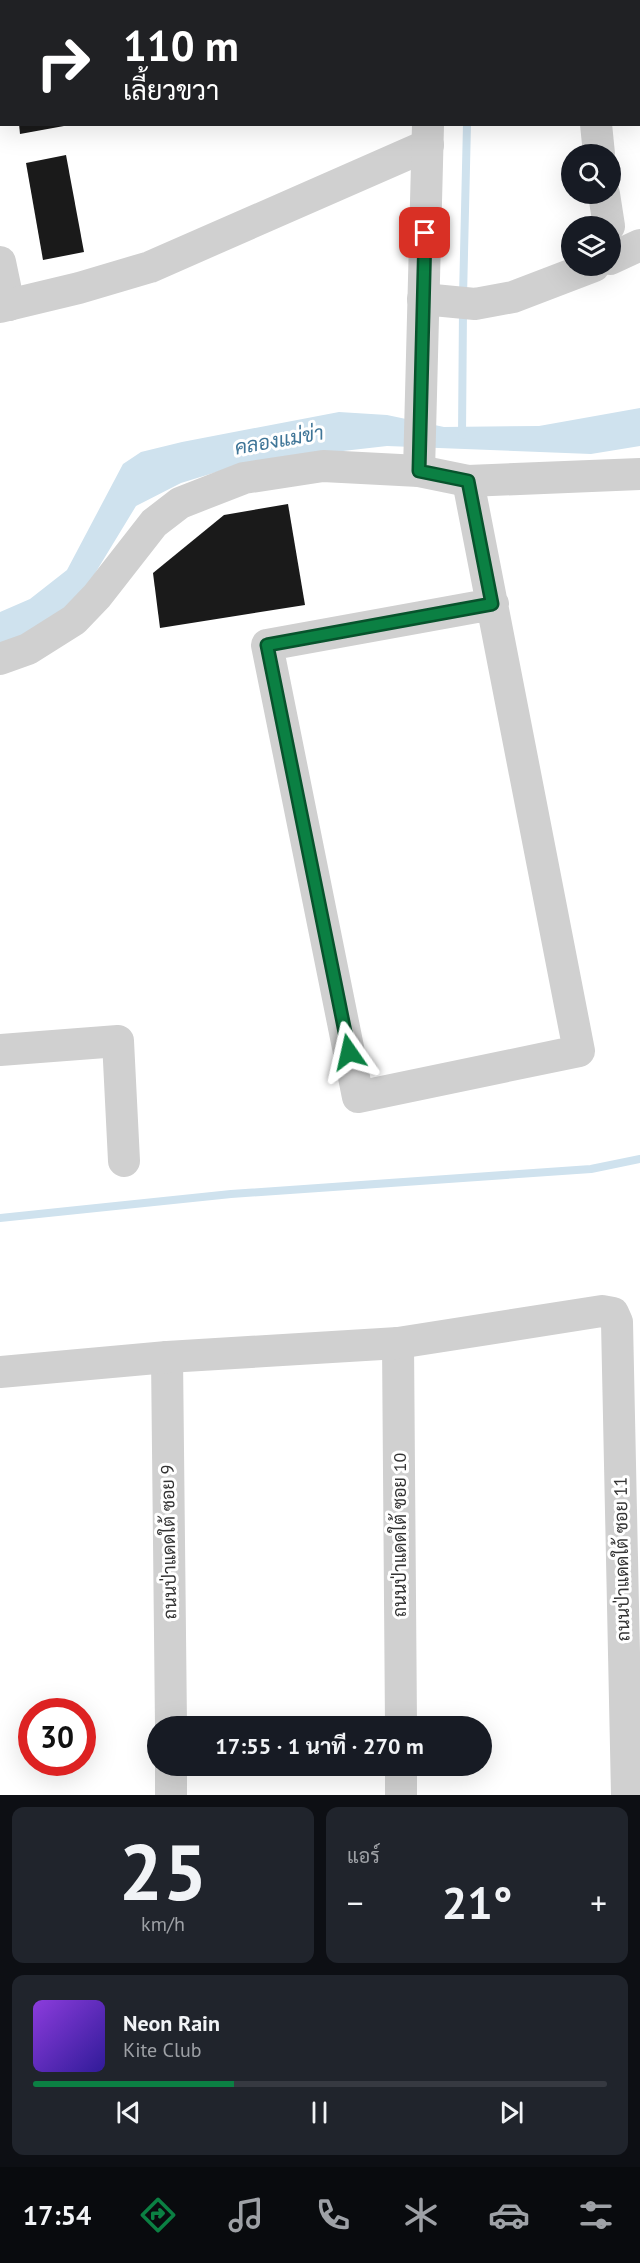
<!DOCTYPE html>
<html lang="th">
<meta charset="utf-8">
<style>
:root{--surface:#171b24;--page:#20242c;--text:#f1f3f6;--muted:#9ea1a6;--line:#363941;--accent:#0b8043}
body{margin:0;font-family:"PT Sans",Sarabun,sans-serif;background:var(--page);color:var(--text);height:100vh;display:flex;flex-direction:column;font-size:22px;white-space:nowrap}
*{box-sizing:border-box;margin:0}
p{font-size:20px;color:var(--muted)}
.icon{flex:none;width:33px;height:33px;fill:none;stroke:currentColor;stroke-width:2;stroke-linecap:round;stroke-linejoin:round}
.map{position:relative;height:1795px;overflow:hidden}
.drawer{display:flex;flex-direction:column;gap:12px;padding:12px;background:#0d0f14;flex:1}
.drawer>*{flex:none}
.top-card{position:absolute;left:0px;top:0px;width:640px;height:126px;box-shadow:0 6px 24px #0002;background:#202124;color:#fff;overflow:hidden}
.fabs{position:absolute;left:561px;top:144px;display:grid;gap:12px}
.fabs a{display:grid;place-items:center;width:60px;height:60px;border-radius:50%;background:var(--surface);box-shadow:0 6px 24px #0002;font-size:30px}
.speed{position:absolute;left:18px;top:1698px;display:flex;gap:12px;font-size:30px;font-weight:700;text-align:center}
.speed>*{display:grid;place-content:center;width:78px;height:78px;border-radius:50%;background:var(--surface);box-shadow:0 6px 24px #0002;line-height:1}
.speed .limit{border:9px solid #d22;background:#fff;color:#111}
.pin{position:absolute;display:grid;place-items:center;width:51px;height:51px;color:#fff;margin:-26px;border-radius:12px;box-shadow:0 3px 9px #0006}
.me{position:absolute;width:66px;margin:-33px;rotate:349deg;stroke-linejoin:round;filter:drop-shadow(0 0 4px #0008)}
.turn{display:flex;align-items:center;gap:21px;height:126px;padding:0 24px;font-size:27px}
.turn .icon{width:78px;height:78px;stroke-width:2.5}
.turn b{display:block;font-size:42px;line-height:51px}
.big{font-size:45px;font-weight:700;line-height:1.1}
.drawer .card{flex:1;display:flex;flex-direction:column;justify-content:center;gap:9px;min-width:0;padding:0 21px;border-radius:12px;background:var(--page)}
.drawer .dial{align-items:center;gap:0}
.dial b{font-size:78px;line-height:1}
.song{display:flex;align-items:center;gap:18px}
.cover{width:72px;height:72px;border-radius:9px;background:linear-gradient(135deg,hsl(270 70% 55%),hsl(250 70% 35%))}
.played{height:6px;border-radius:3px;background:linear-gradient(90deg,var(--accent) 35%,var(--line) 35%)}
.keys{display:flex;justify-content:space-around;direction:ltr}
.heat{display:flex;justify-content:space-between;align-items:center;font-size:33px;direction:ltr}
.drawer .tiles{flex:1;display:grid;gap:12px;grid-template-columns:1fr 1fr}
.card:last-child{grid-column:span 2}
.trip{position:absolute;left:147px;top:1716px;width:345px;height:60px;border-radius:30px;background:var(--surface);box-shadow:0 6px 24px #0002;font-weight:700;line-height:60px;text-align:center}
.tabs{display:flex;height:96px;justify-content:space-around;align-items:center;background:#090b0e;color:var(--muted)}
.tabs .icon{width:42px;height:42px}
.tabs .on{color:var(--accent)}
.tabs b{font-size:27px;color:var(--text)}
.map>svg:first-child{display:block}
.water{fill:#cfe2ee}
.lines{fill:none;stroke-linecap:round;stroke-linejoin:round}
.stream{stroke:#cfe2ee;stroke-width:8}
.building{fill:#1a1a1a}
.street{stroke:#d0d0d0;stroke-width:32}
.route-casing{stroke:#07532c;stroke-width:15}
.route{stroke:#0b8043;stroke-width:10}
.labels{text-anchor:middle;stroke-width:6;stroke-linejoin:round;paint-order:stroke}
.street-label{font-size:18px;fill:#333;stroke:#fff}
.water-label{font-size:20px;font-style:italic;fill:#3f7597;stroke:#fff}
</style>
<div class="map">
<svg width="640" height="1795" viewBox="0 0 640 1795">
<rect width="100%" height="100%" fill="#fff"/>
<!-- water -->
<path class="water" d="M640 408V446L591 454 387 446 299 456 223 470 181 483 136 506 91 580 47 634 0 654V612L30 599 67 570 123 464 141 452 182 442 339 412 387 415 444 427 539 426Z"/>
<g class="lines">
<!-- stream -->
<g class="stream">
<path d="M471 2V0"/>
<path d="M463 297 467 124"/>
<path d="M462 435 463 309"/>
<path d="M0 1218 231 1194 591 1169 640 1159"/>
</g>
</g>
<!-- building -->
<g class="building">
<path d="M19 124H64V126L20 134Z"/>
<path d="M66 155 84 252 43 260 26 163Z"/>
<path d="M288 504 305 605 160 628 153 573 224 515Z"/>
</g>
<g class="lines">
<!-- street -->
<g class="street">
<path d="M580 0V2"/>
<path d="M432 2V0"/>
<path d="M596 124 599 154"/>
<path d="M604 194 609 226"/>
<path d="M610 259 640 245"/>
<path d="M0 262 9 305"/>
<path d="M423 299 475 304 513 297 594 266"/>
<path d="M0 307 79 288 150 267 428 145"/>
<path d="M419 471 428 125"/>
<path d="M468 481 579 1051 358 1097 267 645 493 604"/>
<path d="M0 659 28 649 74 620 97 596 154 523 180 503 244 478 323 466 419 471 468 481 640 474"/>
<path d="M0 1050 118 1041 124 1161"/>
<path d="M398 1343 401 1726"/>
<path d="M167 1357 171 1726"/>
<path d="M0 1372 167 1357 398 1343 602 1311 613 1313 617 1322 627 1795"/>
<path d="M171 1766V1795"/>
<path d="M401 1766V1795"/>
</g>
</g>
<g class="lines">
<defs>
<path id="route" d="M349 1052 267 645 492 604 468 481 419 471 425 233"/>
</defs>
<!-- route casing -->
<use href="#route" class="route-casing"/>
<!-- route -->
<use href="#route" class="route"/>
</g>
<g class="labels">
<!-- street labels -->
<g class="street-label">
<text transform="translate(400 1535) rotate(-90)" y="6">ถนนป่าแดดใต้ ซอย 10</text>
<text transform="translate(169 1542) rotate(-91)" y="6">ถนนป่าแดดใต้ ซอย 9</text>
<text transform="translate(622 1559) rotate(-91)" y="6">ถนนป่าแดดใต้ ซอย 11</text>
</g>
<!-- water labels -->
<g class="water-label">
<text transform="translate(279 440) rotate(-10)" y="7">คลองแม่ข่า</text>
</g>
</g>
</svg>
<div class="fabs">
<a><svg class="icon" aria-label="search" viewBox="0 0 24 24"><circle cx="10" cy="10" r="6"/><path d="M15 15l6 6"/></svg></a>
<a><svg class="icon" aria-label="layers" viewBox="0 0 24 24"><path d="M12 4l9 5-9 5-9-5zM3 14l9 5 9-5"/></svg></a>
</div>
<div class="speed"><div class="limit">30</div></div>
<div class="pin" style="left:425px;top:233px;background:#d93025"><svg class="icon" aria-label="arrive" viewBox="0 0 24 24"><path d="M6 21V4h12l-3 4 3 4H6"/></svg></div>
<svg class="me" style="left:349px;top:1052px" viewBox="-20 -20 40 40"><path d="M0-17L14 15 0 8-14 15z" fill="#0b8043" stroke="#fff" stroke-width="4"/></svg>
<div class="trip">17:55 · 1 นาที · 270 m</div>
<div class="top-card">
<div class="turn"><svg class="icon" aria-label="right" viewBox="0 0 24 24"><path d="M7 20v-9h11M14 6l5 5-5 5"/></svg><div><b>110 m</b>เลี้ยวขวา</div></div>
</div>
</div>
<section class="drawer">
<div class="tiles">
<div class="card dial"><b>25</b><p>km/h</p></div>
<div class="card"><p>แอร์</p>
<div class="heat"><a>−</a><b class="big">21°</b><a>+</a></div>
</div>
<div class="card">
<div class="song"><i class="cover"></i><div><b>Neon Rain</b><p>Kite Club</p></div></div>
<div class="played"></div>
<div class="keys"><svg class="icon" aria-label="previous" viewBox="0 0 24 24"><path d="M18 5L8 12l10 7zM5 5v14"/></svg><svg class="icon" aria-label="pause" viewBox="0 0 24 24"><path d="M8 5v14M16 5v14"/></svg><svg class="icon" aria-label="next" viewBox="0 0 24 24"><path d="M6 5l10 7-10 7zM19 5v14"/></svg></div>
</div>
</div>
</section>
<nav class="tabs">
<b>17:54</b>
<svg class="icon on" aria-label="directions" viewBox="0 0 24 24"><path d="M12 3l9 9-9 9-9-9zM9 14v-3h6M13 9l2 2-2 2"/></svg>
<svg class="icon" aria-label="music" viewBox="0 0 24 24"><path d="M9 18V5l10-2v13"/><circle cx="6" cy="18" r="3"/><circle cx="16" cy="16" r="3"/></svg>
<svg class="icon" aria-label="phone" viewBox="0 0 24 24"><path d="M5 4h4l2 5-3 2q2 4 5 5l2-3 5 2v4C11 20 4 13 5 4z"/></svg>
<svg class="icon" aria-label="climate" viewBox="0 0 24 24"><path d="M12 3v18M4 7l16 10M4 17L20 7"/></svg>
<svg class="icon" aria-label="car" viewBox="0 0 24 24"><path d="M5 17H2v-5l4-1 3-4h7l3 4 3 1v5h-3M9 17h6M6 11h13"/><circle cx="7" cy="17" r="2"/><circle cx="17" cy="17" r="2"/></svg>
<svg class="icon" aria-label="filters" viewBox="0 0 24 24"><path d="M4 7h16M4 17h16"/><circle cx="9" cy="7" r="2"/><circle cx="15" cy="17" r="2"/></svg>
</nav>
